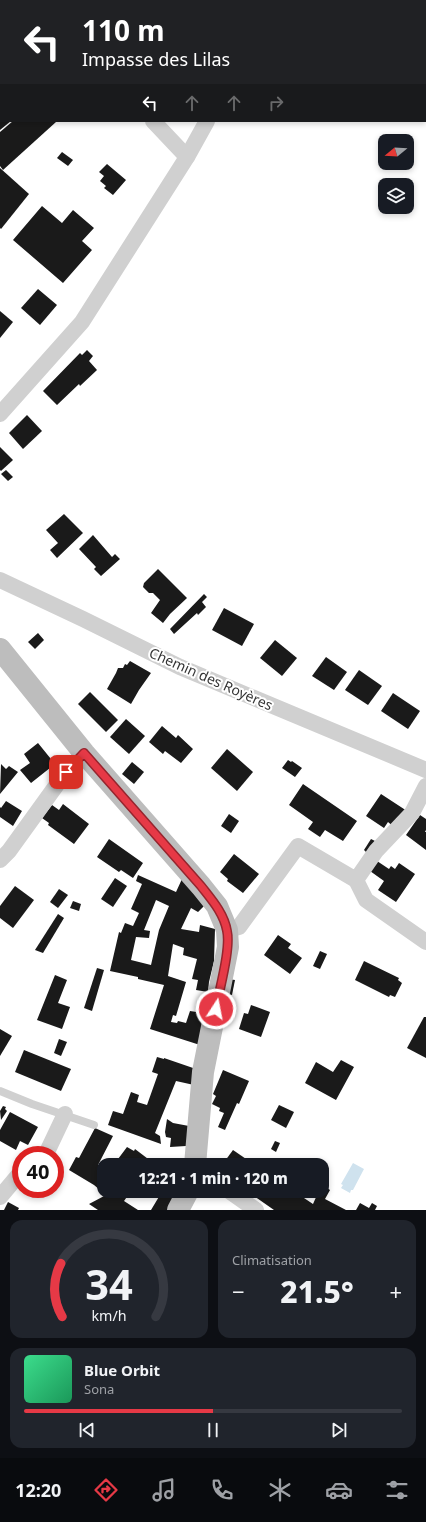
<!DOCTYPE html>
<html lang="fr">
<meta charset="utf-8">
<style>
:root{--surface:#171b24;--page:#20242c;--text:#f1f3f6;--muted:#9ea1a6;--line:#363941;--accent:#e63946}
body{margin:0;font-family:"Noto Sans",sans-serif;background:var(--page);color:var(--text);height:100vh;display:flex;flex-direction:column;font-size:15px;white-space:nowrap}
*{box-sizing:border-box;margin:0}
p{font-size:13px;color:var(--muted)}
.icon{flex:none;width:22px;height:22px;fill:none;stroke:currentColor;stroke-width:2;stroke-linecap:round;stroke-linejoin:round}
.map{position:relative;height:1210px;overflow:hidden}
.details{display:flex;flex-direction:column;gap:10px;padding:10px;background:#0d0f14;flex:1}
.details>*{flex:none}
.guide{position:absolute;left:0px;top:0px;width:426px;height:122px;box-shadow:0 2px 6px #0003;background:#202124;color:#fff;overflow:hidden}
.needle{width:26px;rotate:252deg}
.fabs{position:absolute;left:378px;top:134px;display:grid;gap:8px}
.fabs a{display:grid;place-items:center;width:36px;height:36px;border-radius:8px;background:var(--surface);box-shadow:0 2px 6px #0003;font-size:20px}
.speed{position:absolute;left:12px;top:1146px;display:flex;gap:8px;font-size:20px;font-weight:700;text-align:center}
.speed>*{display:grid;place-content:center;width:52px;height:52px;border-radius:50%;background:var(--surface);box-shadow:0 2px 6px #0003;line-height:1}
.speed .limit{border:6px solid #d22;background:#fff;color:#111}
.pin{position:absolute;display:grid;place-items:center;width:34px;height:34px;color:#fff;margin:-17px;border-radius:8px;box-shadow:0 2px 6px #0006}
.me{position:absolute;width:44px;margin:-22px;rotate:11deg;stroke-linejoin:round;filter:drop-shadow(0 0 3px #0008)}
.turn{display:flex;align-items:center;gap:14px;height:84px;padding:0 16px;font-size:18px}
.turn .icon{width:52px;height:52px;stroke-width:2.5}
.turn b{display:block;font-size:28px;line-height:34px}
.lanes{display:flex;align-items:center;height:38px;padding:0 16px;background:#0003;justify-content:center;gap:20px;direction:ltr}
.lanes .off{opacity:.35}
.big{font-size:30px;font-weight:800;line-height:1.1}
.details .card{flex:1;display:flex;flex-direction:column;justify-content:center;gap:6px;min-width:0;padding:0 14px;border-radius:12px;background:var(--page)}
.details .dial{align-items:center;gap:0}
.dial svg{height:104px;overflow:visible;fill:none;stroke:var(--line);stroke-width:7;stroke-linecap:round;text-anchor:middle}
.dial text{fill:var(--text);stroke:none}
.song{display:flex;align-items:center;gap:12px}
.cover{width:48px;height:48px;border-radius:6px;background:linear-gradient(135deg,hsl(150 70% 55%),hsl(150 70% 35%))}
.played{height:4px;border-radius:2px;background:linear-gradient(90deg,var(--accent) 50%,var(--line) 50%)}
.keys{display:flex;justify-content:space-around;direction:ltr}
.heat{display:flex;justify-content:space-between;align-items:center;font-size:22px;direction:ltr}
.details .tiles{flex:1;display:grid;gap:10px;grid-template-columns:1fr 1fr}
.card:last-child{grid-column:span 2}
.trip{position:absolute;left:97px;top:1158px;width:232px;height:40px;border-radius:12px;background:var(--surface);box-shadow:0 2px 6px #0003;font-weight:800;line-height:40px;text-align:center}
.tab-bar{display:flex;height:64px;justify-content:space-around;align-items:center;background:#090b0e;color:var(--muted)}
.tab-bar .icon{width:28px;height:28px}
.tab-bar .on{color:var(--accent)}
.tab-bar b{font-size:18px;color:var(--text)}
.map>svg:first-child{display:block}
.water{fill:#cfe2ee}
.building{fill:#1a1a1a;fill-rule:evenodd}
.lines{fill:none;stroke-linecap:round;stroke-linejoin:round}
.lane{stroke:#d0d0d0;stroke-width:8}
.street{stroke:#d0d0d0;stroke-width:16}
.secondary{stroke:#bdbdbd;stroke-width:22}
.route-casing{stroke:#96252e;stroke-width:10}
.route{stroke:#e63946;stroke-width:7}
.labels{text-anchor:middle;stroke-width:4;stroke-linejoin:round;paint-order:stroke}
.street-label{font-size:14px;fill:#333;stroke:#fff}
</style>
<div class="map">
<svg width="426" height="1210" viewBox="0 0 426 1210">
<rect width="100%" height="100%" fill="#fff"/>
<!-- water -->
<path class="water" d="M353 1163 364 1169 353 1190H351L350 1193 341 1188 343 1185 341 1184Z"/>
<!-- building -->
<g class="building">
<path d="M0 121H11L0 130Z"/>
<path d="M13 121 56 122 3 170 0 166V132Z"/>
<path d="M62 152 73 160 68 166 57 158Z"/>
<path d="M107 164 126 180 113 195 104 188 106 186 100 181 104 176 99 172Z"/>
<path d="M0 168 29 194 1 229 0 228Z"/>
<path d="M42 206 62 223 73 210 94 228 82 241 92 250 63 283 13 240Z"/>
<path d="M38 289 57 305 40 325 21 308Z"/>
<path d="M0 311 13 322 0 338Z"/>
<path d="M87 350 93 356 89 361 97 370 80 386 79 384 57 405 43 391 80 353 82 355Z"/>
<path d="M27 415 42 431 23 449 9 433Z"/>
<path d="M0 447 13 460 1 471 0 470Z"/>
<path d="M6 470 13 477 8 481 1 474Z"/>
<path d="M64 514 83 533 57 558 50 550 58 543 46 530Z"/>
<path d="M93 535 112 557 115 554 120 559 101 576 94 569 96 567 79 549Z"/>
<path d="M158 569 187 598 170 614 163 623 151 613 160 600 153 593H149L143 587 144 583Z"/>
<path d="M204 594 207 597 202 602 206 607 198 615 197 613 174 634 170 629Z"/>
<path d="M224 608 254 624 242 646 212 630Z"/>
<path d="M38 633 44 640 35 649 28 642Z"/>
<path d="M275 640 297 658 282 676 260 658Z"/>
<path d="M326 657 347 672 334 690 312 676Z"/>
<path d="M130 661 151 673 139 690 131 704 107 689 116 673 118 668H123L125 664 127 665Z"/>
<path d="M359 670 382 686 368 705 345 690Z"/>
<path d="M90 692 118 720 106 732 78 704Z"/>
<path d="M393 693 420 711 408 729 381 711Z"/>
<path d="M126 719 145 736 129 754 110 737Z"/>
<path d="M162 726 176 738 178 735 193 749 181 763 165 751 163 754 149 742Z"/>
<path d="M38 743 55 764 31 783 20 770 30 763 24 754Z"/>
<path d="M227 749 253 772 237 791 211 768Z"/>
<path d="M288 760 291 762 292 761 302 768 295 777 282 768Z"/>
<path d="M132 762 144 772 134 784 122 774Z"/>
<path d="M1 764 6 769 9 766 18 772 0 794Z"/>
<path d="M80 777 81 783 73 784 72 778Z"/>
<path d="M303 784 357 821 343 841 325 830 320 837 308 829 313 822 289 805Z"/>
<path d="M381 794 407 811 395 828 388 822 384 828 366 816Z"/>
<path d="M6 801 22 811 13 826 0 817V807L1 808Z"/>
<path d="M63 804 89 824 74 844 48 825 49 823 42 818 52 805 59 810Z"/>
<path d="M229 814 239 821 231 833 221 826Z"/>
<path d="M420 815 426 819V830L425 832H426V850L406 835Z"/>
<path d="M109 839 143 863 133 878 121 870 119 872 97 857Z"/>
<path d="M371 839 375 841 367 853 364 850Z"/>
<path d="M234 854 259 874 243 893 227 881 228 879 220 872Z"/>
<path d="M377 861 389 869 391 866 395 869 399 863 415 874 396 902 378 890 384 881 370 871Z"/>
<path d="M138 875 176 892 182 879 204 906 198 912 191 908 181 929 199 932 200 925 215 929 214 961 209 982 208 992 196 990 198 980 192 979 197 959 183 955 184 948 173 944 168 976 186 982 176 1016 173 1015 171 1022 177 1023 178 1021 186 1023 190 1011 203 1013 200 1045 150 1029 164 985 138 979V977L110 971 119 932 121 933 125 923 133 926 139 913 131 909 142 884 136 881ZM156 900 169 906 159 930 151 965 131 960 136 937 149 938 150 931 144 930Z"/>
<path d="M115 878 127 886 113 907 101 899Z"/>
<path d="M15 886 34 900 13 928 0 918V906Z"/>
<path d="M59 889 68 895 58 908 50 902Z"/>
<path d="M73 901 81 904 79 911 70 908Z"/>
<path d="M58 914 64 918 43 953 35 950Z"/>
<path d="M278 935 291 944 288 948 302 958 290 974 264 955Z"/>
<path d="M320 951 327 954 320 969 313 966Z"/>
<path d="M364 961 399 978 398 980 402 983 395 997 390 995 389 997 355 980Z"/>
<path d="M97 968 104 970 92 1011 84 1008Z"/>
<path d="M55 975 67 980 58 1003 70 1007 62 1029 37 1020Z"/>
<path d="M228 979 235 980 232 995 224 994Z"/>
<path d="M251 1005 270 1012 261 1037 239 1029 244 1013 248 1014Z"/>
<path d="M424 1017H426V1058L407 1048Z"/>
<path d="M0 1029 12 1036 0 1056Z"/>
<path d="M59 1039 67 1042 61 1056 54 1053Z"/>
<path d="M24 1050 71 1069 61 1091 15 1072Z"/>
<path d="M157 1057 164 1059V1058L196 1069 194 1085 176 1081 155 1133 160 1136 161 1144 108 1125 113 1111 123 1114 131 1092 139 1095 137 1102 147 1105 158 1074 152 1072Z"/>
<path d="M341 1060 354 1067 336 1100 305 1083 316 1062 333 1072Z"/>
<path d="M223 1070 249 1081 239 1104 237 1103 225 1130 218 1127 224 1113 219 1111 220 1108 212 1104 216 1096 213 1094Z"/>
<path d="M279 1105 294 1112 286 1128 271 1120Z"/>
<path d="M3 1106 6 1107 5 1109 7 1111 1 1120 0 1111Z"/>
<path d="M10 1112 38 1127 28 1145 20 1141 16 1150 0 1141V1130Z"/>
<path d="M167 1119 173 1123 189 1126 186 1146 170 1147 171 1138 166 1137 165 1132Z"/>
<path d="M95 1128 113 1136 98 1165 104 1168V1191H131L124 1201 138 1210H98L89 1204 106 1195 94 1185 69 1170 76 1157 79 1158Z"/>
<path d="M275 1141 280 1143 276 1152 271 1149Z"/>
<path d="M127 1147 134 1151 135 1149 156 1165H123L125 1163 118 1159Z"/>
<path d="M233 1150 249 1161 247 1165H222Z"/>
<path d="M286 1159 293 1163 298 1165H283Z"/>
<path d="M324 1186 330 1190 325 1199 346 1210H274L247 1191H295V1192L313 1204 317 1195 322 1191Z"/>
<path d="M154 1191H178L170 1210H151L160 1195Z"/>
<path d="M8 1202 19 1208 18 1210H4Z"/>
<path d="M360 1203 369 1208 372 1203 377 1206 375 1210H356Z"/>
</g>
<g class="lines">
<!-- lane -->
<path class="lane" d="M0 1091 32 1104 94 1125"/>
<!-- street -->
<g class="street">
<path d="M274 1V0"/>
<path d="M153 121 187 157"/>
<path d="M0 414 82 322 187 157 207 121"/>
<path d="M0 580 83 619 180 667 426 770"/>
<path d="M0 860 9 851 66 772 84 753"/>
<path d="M356 880 366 900 426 942"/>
<path d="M227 930 239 927 298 846 356 880 376 851 412 813 426 786"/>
<path d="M43 1155 47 1152 65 1114"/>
<path d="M229 1191 256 1210"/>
<path d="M0 1197 21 1172"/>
</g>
<!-- secondary -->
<g class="secondary">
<path d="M0 649 84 753 201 886 217 906 227 930 228 947 203 1072 195 1165"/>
<path d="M178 1210 188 1191"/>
</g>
</g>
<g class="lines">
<defs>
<path id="route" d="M66 772 84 753 201 886C211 899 224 913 227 931 231 949 219 990 216 1009"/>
</defs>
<!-- route casing -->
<use href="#route" class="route-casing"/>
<!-- route -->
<use href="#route" class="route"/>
</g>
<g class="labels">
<!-- street labels -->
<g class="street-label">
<text transform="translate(211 679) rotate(24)" y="5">Chemin des Royères</text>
</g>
</g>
</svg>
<div class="fabs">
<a><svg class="needle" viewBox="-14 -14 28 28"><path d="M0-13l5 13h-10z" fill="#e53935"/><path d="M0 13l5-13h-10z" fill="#9ea1a6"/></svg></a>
<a><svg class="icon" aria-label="layers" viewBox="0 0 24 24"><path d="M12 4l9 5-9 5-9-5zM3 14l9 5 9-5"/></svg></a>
</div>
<div class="speed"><div class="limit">40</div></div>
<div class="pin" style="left:66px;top:772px;background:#d93025"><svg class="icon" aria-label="arrive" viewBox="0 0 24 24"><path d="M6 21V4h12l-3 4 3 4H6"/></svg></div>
<svg class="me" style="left:216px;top:1009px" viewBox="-20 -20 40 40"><circle r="17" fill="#e63946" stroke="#fff" stroke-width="3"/><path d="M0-11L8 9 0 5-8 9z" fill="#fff"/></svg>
<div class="trip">12:21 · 1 min · 120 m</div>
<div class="guide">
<div class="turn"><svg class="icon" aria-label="left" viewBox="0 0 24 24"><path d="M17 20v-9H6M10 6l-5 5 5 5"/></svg><div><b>110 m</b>Impasse des Lilas</div></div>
<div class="lanes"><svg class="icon" aria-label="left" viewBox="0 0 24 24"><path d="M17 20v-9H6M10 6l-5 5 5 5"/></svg><svg class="icon off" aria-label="ahead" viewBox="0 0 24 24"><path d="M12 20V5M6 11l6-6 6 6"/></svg><svg class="icon off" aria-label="ahead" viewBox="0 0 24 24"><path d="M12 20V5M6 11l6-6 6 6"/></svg><svg class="icon off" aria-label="right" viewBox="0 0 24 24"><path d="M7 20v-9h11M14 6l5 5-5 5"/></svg></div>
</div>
</div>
<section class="details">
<div class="tiles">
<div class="card dial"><svg viewBox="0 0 100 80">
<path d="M14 69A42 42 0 1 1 86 69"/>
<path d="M14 69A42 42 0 0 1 13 28" stroke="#e63946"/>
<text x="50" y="56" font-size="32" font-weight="700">34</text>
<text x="50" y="72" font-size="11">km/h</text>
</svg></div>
<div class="card"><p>Climatisation</p>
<div class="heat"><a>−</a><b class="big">21.5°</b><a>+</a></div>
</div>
<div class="card">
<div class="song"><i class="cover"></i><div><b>Blue Orbit</b><p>Sona</p></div></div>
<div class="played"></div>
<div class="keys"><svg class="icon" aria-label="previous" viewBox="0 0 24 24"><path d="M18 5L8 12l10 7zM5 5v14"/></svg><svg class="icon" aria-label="pause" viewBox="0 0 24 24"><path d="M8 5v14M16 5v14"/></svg><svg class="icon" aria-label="next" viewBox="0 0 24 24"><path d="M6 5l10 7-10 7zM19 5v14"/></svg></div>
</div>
</div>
</section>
<nav class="tab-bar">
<b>12:20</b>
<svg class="icon on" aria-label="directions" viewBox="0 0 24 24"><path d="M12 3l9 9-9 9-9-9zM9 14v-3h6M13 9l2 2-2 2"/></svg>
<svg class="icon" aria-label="music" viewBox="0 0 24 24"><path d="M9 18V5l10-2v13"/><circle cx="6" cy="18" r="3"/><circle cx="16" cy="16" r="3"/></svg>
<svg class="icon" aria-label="phone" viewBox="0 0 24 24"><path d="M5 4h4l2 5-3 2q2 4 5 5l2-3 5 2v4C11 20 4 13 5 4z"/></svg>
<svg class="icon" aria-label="climate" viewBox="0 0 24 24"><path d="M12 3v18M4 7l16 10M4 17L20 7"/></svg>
<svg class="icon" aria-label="car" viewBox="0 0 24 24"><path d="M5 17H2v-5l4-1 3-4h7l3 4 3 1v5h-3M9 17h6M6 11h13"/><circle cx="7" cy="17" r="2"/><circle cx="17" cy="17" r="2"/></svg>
<svg class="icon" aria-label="filters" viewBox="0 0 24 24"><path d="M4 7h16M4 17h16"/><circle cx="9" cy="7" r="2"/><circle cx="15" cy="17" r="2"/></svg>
</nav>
